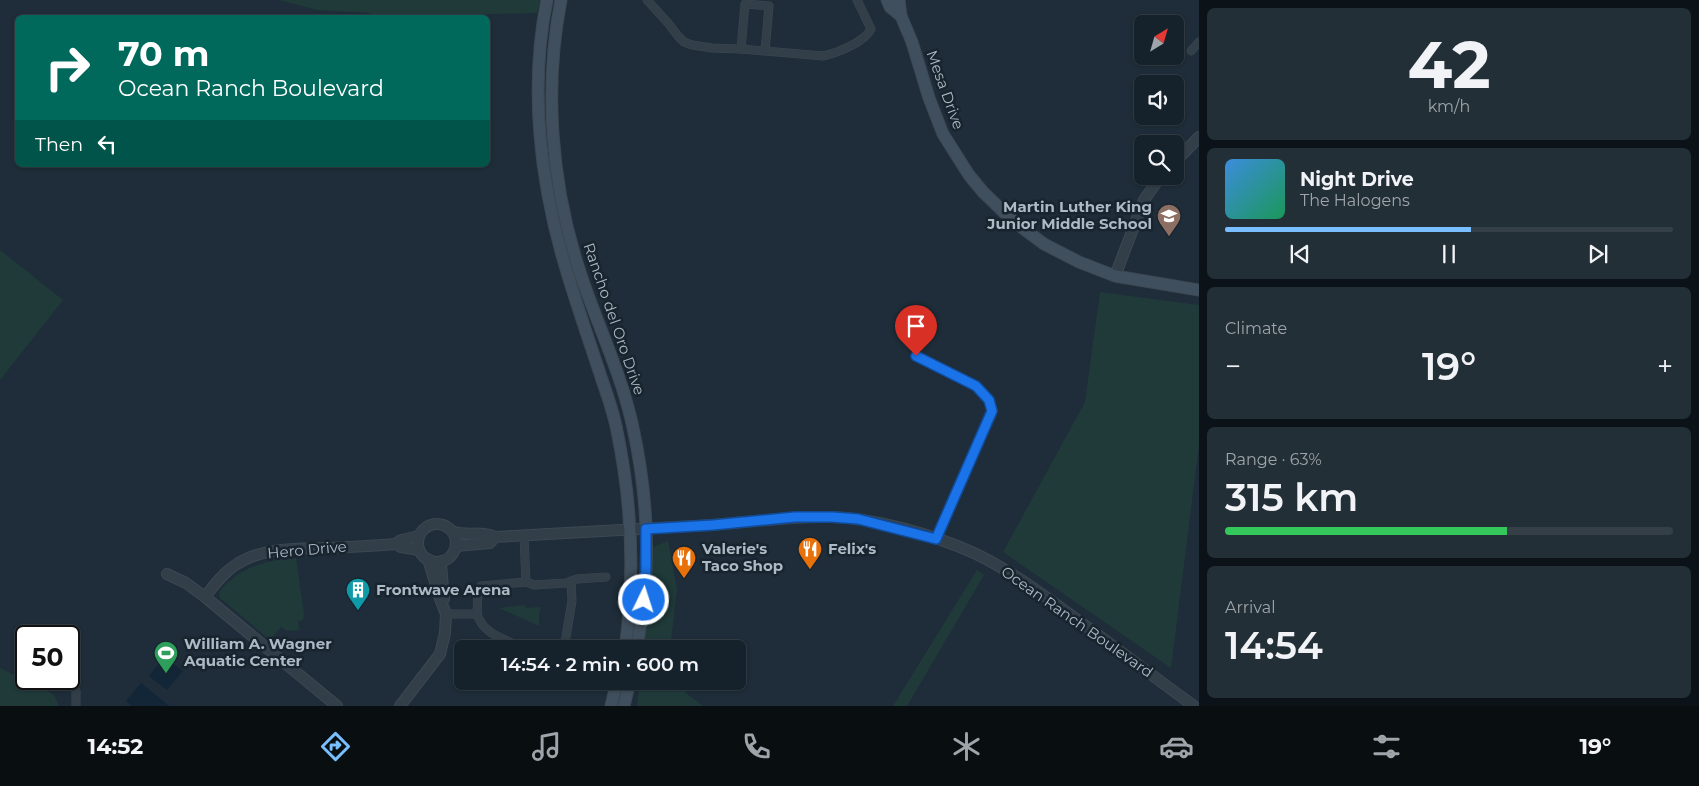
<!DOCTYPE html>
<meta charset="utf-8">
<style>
:root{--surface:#16222b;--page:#232f37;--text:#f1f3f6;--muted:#9ea4a9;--line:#353f47;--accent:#79beff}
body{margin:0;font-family:Montserrat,sans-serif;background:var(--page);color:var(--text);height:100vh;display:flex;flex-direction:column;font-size:19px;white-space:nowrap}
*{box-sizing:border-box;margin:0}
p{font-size:16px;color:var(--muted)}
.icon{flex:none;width:28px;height:28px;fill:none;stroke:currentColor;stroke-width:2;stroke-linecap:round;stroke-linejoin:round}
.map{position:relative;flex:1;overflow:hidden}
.side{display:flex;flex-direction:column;gap:8px;padding:8px;background:#0c1318;width:500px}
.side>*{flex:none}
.guide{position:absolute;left:15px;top:15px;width:475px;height:152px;border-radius:8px;box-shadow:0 1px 4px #0004,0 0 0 1px var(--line);background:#00695c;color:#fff;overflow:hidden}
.needle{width:32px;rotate:37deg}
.fabs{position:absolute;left:1134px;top:15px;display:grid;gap:10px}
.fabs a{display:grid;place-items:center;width:50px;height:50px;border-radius:8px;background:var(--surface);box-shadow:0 1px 4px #0004,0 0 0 1px var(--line);font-size:25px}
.speed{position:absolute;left:15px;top:625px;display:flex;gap:10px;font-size:25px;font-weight:700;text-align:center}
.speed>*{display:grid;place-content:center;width:65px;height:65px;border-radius:50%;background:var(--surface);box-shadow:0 1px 4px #0004,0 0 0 1px var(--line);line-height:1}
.speed .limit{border:2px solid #111;border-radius:8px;background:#fff;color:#111}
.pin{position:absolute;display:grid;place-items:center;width:42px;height:42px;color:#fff;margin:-51px -21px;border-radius:50% 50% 50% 0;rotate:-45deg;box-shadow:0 0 5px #0007}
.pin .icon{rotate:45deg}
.me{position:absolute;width:55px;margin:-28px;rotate:4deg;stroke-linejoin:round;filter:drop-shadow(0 0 4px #0008)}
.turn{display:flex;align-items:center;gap:18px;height:105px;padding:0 20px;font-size:22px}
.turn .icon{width:65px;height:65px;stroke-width:2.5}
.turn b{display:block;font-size:35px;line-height:42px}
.then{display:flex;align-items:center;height:48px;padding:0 20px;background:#0003;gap:10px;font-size:19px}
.big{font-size:38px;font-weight:600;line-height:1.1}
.side .tile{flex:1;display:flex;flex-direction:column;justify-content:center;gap:8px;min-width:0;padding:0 18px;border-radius:8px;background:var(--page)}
.side .dial{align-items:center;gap:0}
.dial b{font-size:65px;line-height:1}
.song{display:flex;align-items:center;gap:15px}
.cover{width:60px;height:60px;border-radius:8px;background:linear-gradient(135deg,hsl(210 70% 55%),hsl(150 70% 35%))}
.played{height:5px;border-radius:2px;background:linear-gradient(90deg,var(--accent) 55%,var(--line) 55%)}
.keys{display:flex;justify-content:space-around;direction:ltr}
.heat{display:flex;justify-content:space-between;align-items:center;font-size:28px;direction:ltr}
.charge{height:8px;border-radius:4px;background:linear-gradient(90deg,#34c759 63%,var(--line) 0)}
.trip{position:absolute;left:454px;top:640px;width:292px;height:50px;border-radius:8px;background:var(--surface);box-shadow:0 1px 4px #0004,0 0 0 1px var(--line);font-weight:600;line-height:50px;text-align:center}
.tab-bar{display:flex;height:80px;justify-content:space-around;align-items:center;background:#090e11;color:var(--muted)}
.tab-bar .icon{width:35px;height:35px}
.tab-bar .selected{color:var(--accent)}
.tab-bar b{font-size:22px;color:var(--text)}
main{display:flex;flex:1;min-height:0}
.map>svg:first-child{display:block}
.green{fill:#203a3a}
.water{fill:#122637}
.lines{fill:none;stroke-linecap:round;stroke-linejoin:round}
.minor-casing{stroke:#3c4853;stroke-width:9}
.tertiary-casing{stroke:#3c4853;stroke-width:12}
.secondary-casing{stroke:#3c4853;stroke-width:13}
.minor{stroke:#323f49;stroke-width:8}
.tertiary{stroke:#323f49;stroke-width:10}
.secondary{stroke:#404f5d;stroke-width:11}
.route-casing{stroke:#114b97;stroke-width:12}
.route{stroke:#1a73e8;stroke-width:9}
.labels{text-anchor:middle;stroke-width:5;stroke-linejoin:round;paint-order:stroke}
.street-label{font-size:15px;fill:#acbac6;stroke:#18242e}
.poi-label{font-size:15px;font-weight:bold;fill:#acbac6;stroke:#18242e;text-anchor:start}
</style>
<main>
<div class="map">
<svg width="1199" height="706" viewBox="0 0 1199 706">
<rect width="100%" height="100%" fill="#1e2d39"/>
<!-- green -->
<g class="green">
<path d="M279 0H540L537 13 491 14 455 18H382L369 13 317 10Z"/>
<path d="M0 250 63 300 0 380Z"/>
<path d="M1100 292 1199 305V445L1171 668 1003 552 1085 402Z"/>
<path d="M668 541 677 589 670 649H643L653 547Z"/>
<path d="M296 558 304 614 303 620 298 621 299 630 287 631 281 627 270 640 220 598 219 592C238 567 266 560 296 558Z"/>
<path d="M977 570 984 575 907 706H893Z"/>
<path d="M525 605 526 608 541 607 540 612 539 613V626L499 608Z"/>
<path d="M0 668 54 695 59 706H0Z"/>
<path d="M640 681H679L687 694 703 706H637Z"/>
</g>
<!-- water -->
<g class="water">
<path d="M164 657 183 671 167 690 149 676Z"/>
<path d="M141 683 169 706H132L126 701Z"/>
</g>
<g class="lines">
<defs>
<g id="minor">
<path d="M647 0 668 23 678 36 684 42 692 45 712 48 741 49 823 56C837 53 865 42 871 29L857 0"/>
<path d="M741 49 745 4 769 6 765 51"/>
<path d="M1191 51 1199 42"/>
<path d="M916 356 976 387 989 400 991 411 936 539"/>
<path d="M526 582 534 585 566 583 577 579 606 577"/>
<path d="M446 614H477C483 635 507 640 526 649"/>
<path d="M477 614 478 591 481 586 526 582 524 536"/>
<path d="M564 649 572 601 571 581"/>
<path d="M76 691V706"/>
</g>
<g id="tertiary">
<path d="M1175 162 1199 137"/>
<path d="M1115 276 1144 200 1161 176"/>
<circle cx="437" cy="543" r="19"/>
<path d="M452 531C466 537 482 530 495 537 567 533 639 529 711 525 751 522 791 516 831 517 875 518 934 535 974 553 1010 570 1043 595 1075 618 1115 647 1154 677 1194 706"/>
<path d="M396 544 401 540 419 536"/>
<path d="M456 546 490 543 495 537"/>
<path d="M442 561 441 565 444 599"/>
<path d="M167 574 186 583 205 597 337 706"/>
<path d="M205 597C214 585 224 572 237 564 263 547 297 549 327 548 350 547 373 546 396 544L401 547 419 550"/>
<path d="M400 706 440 654 445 633 446 614 440 599 428 559"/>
</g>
<g id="secondary">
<path d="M547 0C529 88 540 183 566 269 577 306 590 343 602 380 608 397 614 414 617 431 632 503 635 576 625 649"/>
<path d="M561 0C544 87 551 181 578 266 595 320 619 367 632 423 645 481 650 541 644 600 642 616 639 633 637 649"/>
<path d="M887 0 890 7 901 16"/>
<path d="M899 0 901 16 912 42 929 98 943 134 969 175 983 192 1013 221 1044 244 1079 262 1115 276 1199 290"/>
<path d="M611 706 617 681"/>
<path d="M624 706 630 681"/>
</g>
</defs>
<!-- minor casing -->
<use href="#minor" class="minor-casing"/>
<!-- tertiary casing -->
<use href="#tertiary" class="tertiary-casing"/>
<!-- secondary casing -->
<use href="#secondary" class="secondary-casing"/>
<!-- minor -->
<use href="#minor" class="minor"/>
<!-- tertiary -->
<use href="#tertiary" class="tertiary"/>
<!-- secondary -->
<use href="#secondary" class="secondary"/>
</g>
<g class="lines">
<defs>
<path id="route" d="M644 600 646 569V529L713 525 795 517H832L858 519 936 539 992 411 989 400 976 386 916 356"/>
</defs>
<!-- route casing -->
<use href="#route" class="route-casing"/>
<!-- route -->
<use href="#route" class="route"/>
</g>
<!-- icons -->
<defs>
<symbol id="school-pin" viewBox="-11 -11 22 30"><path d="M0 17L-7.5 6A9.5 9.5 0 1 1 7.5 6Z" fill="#8d6e63" stroke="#18242e"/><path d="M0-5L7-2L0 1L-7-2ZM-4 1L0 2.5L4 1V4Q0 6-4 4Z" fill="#fff"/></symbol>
<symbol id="restaurant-pin" viewBox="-11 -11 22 30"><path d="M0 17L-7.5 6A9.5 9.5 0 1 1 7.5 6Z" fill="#e8710a" stroke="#18242e"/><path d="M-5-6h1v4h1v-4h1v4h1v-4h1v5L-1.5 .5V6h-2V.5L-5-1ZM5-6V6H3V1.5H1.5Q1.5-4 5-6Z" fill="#fff"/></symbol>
<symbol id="building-pin" viewBox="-11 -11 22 30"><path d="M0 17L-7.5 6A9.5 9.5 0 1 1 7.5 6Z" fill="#0f9aa8" stroke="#18242e"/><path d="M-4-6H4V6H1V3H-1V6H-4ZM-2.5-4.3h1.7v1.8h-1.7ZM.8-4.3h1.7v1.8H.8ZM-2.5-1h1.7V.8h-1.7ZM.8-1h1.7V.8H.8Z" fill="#fff"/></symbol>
<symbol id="stadium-pin" viewBox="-11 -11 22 30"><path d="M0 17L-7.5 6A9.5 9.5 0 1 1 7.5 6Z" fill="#2e9e5b" stroke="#18242e"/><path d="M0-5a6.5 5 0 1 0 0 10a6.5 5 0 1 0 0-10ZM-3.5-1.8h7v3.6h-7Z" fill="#fff"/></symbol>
</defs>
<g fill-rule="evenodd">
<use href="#school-pin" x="1155" y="202" width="28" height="38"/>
<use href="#restaurant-pin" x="796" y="535" width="28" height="38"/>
<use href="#restaurant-pin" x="670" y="544" width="28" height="38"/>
<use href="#building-pin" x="344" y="576" width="28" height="38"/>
<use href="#stadium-pin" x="152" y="639" width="28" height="38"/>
</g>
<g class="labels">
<!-- street labels -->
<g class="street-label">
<text transform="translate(945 90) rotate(70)" y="5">Mesa Drive</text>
<text transform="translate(614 319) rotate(71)" y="5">Rancho del Oro Drive</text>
<text transform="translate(307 550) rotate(-5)" y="5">Hero Drive</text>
<text transform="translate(1077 622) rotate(35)" y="5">Ocean Ranch Boulevard</text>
</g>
<!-- poi labels -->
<g class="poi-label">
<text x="1152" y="212" text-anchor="end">Martin Luther King<tspan x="1152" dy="17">Junior Middle School</tspan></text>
<text x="702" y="554">Valerie's<tspan x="702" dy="17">Taco Shop</tspan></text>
<text x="828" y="554">Felix's</text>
<text x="376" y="595">Frontwave Arena</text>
<text x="184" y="649">William A. Wagner<tspan x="184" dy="17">Aquatic Center</tspan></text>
</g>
</g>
</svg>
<div class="fabs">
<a><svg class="needle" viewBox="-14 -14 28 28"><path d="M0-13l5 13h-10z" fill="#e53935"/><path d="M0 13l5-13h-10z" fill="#9ea4a9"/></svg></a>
<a><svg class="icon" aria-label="sound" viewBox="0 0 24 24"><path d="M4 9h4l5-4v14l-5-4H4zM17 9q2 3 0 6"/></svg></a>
<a><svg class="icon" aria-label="search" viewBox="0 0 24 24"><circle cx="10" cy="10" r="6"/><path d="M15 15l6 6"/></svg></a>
</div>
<div class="speed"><div class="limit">50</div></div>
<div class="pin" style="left:916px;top:356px;background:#d93025"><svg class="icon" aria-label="arrive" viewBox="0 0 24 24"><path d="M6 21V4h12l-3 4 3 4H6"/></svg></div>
<svg class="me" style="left:644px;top:600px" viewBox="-20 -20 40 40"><circle r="17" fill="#1a73e8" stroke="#fff" stroke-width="3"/><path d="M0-11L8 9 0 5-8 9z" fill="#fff"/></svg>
<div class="trip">14:54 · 2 min · 600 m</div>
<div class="guide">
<div class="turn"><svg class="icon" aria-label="right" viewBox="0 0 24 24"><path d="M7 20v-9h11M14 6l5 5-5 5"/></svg><div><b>70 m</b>Ocean Ranch Boulevard</div></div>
<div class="then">Then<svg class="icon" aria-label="left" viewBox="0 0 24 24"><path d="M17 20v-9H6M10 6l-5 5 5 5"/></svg></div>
</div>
</div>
<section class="side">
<div class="tile dial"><b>42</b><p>km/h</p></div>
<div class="tile">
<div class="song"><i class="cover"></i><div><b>Night Drive</b><p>The Halogens</p></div></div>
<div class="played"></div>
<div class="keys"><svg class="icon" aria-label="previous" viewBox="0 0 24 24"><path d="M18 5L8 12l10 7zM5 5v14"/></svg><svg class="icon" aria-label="pause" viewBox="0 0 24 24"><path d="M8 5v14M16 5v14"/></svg><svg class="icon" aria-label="next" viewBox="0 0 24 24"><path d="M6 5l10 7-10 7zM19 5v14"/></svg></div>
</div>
<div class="tile"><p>Climate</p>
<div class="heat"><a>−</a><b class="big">19°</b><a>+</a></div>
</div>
<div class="tile"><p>Range · 63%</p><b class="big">315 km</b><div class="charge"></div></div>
<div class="tile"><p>Arrival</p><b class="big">14:54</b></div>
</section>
</main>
<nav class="tab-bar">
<b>14:52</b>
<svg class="icon selected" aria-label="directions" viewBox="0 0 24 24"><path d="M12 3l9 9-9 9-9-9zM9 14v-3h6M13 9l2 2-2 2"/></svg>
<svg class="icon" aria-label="music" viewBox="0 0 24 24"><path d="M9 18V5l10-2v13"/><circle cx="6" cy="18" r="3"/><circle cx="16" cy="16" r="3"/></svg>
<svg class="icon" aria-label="phone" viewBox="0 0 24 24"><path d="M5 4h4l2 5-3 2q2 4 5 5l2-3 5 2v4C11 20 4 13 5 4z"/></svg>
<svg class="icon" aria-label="climate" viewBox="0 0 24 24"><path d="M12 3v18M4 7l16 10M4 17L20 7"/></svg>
<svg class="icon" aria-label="car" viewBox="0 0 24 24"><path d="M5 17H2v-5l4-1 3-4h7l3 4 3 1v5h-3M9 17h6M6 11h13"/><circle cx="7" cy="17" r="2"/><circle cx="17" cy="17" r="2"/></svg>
<svg class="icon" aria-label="filters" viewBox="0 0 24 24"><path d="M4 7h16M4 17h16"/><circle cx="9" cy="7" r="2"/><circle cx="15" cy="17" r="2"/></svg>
<b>19°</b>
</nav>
